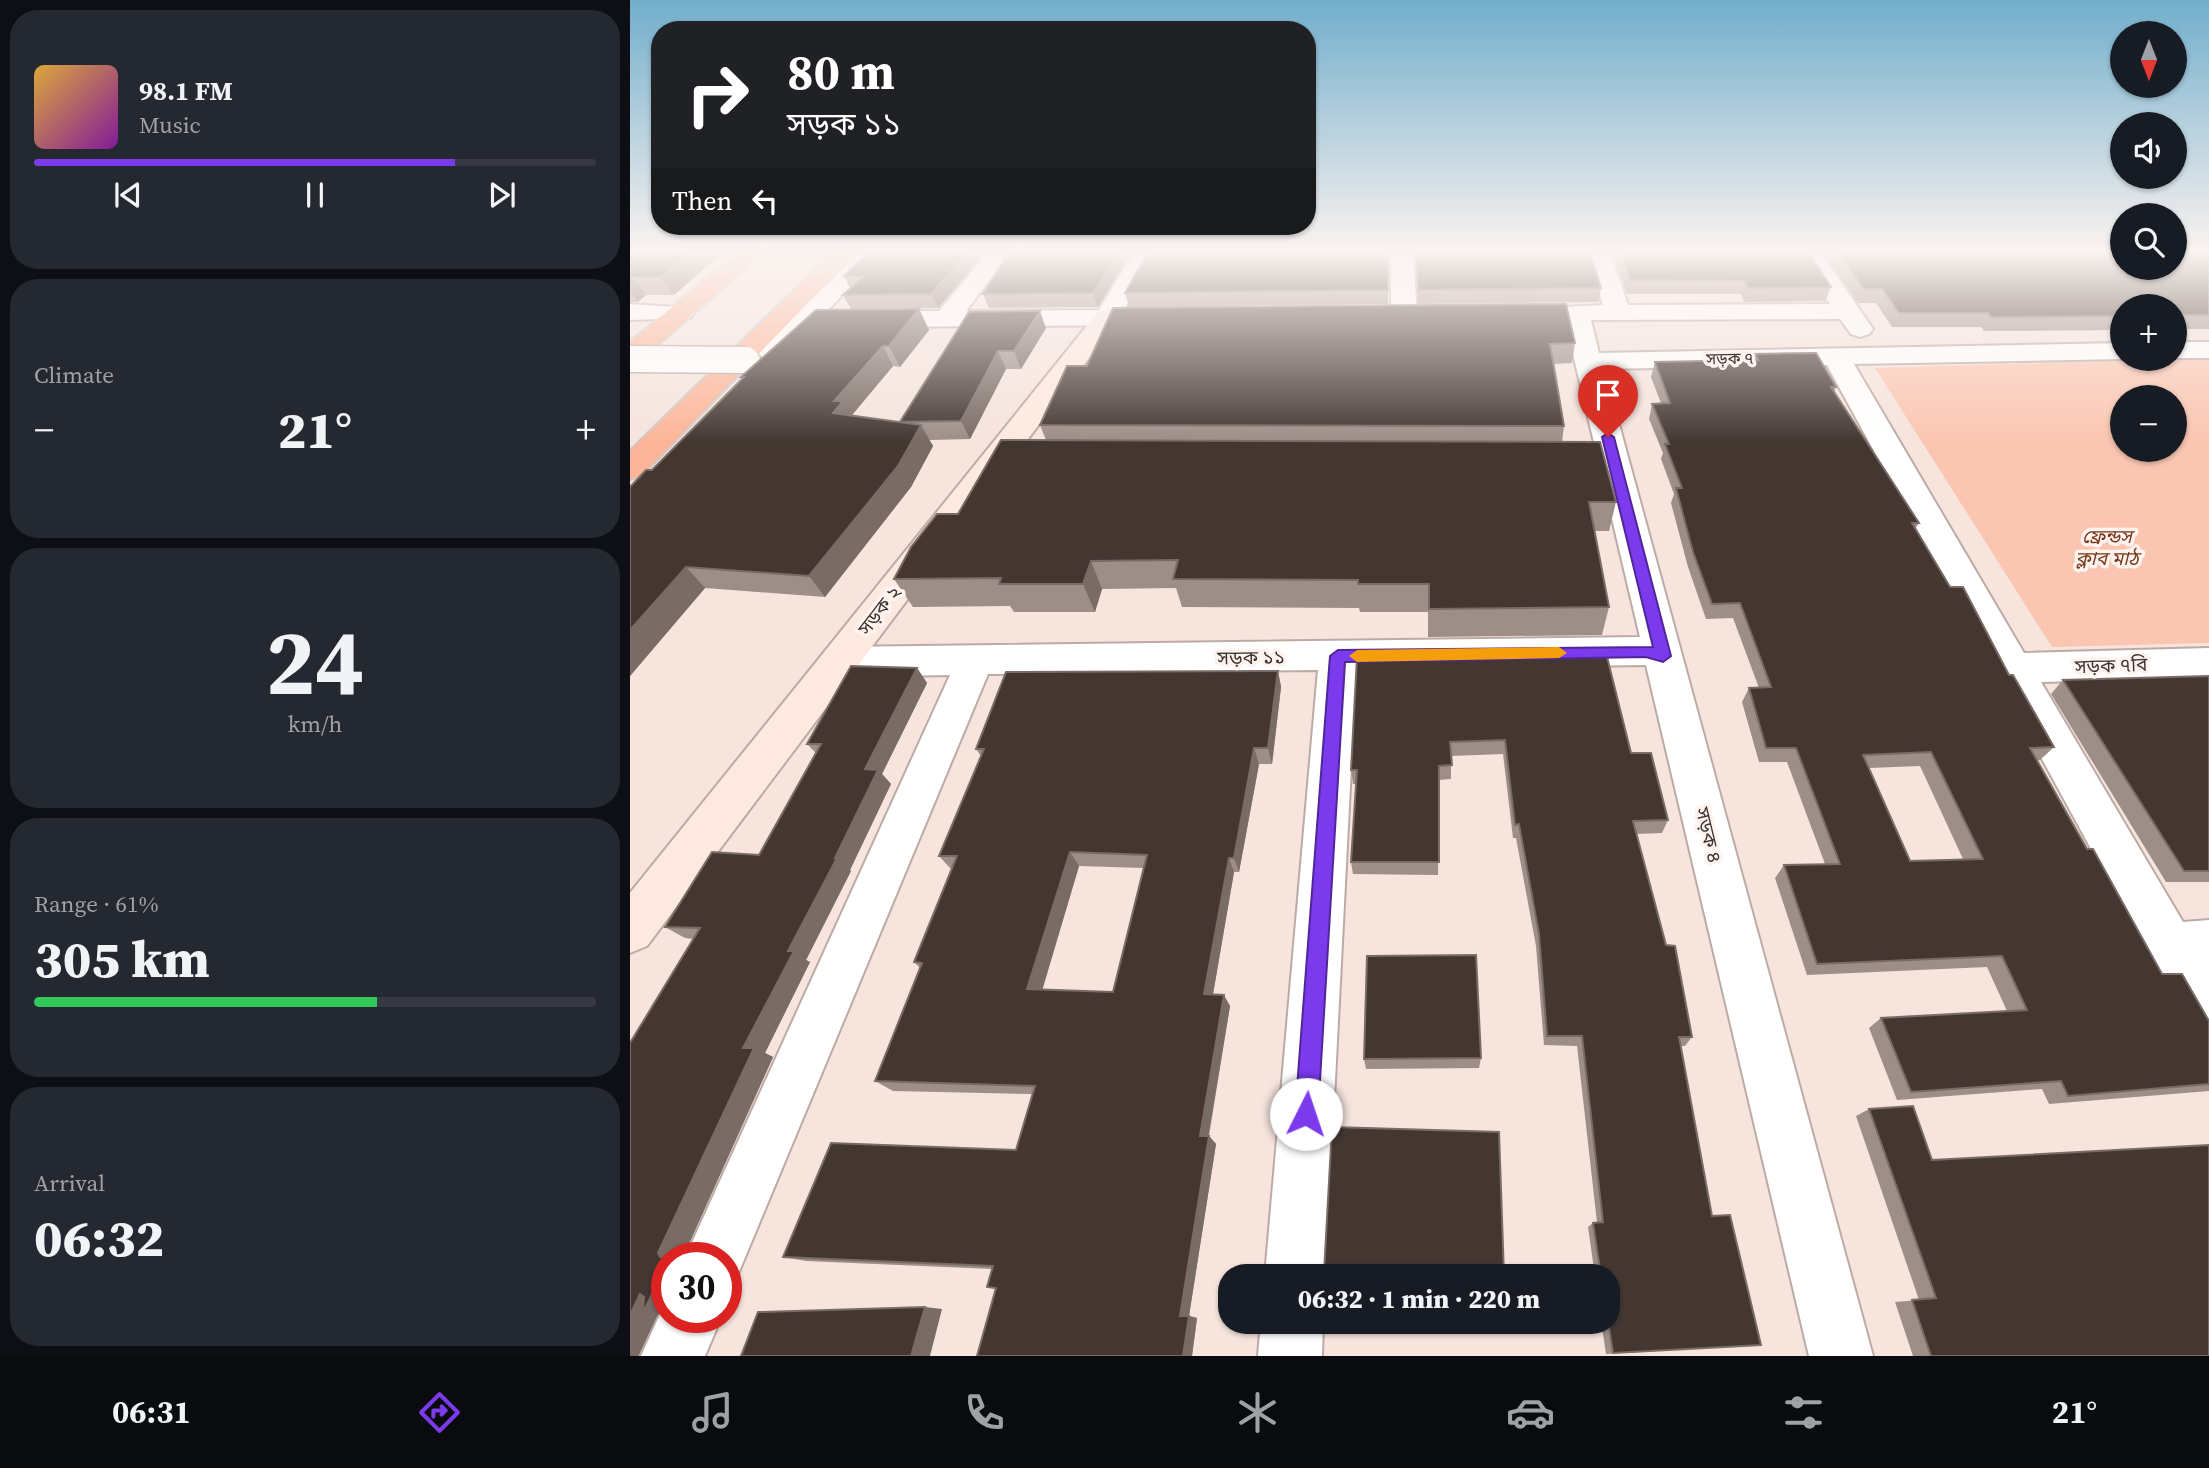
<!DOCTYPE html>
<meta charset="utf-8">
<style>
:root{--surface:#171b24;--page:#242831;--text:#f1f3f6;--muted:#9ea1a6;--line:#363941;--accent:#7c3aed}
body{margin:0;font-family:"Source Serif 4","Noto Sans Bengali",serif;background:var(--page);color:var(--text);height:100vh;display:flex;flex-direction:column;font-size:26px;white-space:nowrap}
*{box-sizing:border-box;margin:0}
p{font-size:23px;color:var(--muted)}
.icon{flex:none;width:38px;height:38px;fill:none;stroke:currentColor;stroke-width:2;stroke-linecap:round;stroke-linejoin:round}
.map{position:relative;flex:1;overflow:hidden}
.drawer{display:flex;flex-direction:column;gap:10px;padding:10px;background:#0d0f14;width:630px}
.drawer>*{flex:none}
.top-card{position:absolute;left:21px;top:21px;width:665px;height:214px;border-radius:28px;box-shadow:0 2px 5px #0004;background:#202124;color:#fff;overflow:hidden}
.needle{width:46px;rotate:180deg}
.fabs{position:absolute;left:1480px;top:21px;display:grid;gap:14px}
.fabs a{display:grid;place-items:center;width:77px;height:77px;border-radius:50%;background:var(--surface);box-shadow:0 2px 5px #0004;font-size:35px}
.speed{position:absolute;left:21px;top:1242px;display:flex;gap:14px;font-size:35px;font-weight:700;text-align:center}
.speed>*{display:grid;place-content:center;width:91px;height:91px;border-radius:50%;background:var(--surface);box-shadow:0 2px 5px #0004;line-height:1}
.speed .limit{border:10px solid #d22;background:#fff;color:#111}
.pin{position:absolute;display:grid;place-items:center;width:60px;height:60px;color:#fff;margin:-72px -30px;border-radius:50% 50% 50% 0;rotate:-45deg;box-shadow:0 0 7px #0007}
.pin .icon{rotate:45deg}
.me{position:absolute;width:77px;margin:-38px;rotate:4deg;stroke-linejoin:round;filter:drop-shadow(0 0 5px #0008)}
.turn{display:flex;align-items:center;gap:24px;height:147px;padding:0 21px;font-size:32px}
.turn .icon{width:91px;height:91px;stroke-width:2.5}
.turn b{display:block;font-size:49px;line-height:60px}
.then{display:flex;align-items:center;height:66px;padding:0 21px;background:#0003;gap:14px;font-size:26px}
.big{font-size:52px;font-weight:800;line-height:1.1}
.drawer .widget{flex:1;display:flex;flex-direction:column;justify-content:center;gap:10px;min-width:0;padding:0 24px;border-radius:28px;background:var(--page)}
.drawer .dial{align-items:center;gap:0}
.dial b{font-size:91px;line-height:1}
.song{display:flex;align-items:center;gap:21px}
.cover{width:84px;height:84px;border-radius:10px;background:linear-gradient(135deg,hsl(40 70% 55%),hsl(290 70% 35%))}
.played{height:7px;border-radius:4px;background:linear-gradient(90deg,var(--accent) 75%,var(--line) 75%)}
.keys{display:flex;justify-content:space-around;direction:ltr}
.heat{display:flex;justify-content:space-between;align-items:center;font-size:38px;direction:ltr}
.charge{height:10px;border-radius:5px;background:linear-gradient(90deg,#34c759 61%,var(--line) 0)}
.trip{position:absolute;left:588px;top:1264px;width:402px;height:70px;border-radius:28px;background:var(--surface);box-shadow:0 2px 5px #0004;font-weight:800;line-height:70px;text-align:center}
.tab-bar{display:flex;height:112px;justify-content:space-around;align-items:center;background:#090b0e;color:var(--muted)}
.tab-bar .icon{width:49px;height:49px}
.tab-bar .current{color:var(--accent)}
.tab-bar b{font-size:32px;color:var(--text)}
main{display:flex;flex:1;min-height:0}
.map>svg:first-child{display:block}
.green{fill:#fbc6b1;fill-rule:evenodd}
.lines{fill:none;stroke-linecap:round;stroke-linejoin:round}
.street-casing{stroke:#bcaba5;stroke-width:4}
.secondary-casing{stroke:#bcaba5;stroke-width:4}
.highway-casing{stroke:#cccac9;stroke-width:4}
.street{fill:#fff;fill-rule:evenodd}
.secondary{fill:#fee9e0;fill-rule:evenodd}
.highway{fill:#fcb598;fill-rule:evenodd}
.street-bridge-casing{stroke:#bcaba5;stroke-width:29;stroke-linecap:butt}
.street-bridge{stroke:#fff;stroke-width:26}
.wall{fill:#9d8e88;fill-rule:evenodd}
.shaded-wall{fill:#796b65}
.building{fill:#443732;stroke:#796b65;stroke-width:2;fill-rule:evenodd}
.route{fill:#7c3aed;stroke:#51269a;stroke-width:2}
.slow{fill:#f59e0b}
.labels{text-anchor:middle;stroke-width:7;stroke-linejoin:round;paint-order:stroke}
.far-street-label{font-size:16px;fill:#3a3331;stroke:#fef3ef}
.park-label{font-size:19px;font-style:italic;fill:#773618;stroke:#fef3ef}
.street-label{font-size:19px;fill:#3a3331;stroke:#fef3ef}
</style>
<main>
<section class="drawer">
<div class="widget">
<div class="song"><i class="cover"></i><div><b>98.1 FM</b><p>Music</p></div></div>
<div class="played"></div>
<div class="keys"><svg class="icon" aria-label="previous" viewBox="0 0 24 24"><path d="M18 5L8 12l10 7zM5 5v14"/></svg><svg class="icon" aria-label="pause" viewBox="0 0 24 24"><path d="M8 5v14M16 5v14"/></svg><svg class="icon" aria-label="next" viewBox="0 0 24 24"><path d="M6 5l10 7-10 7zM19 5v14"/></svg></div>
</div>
<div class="widget"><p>Climate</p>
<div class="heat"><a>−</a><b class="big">21°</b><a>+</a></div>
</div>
<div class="widget dial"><b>24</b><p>km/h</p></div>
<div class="widget"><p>Range · 61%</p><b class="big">305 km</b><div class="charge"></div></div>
<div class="widget"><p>Arrival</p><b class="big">06:32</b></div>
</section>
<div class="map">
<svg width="1579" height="1356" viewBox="0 0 1579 1356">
<rect width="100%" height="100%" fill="#f6e4dd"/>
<!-- green -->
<path class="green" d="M1579 358V643L1422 647 1245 368ZM1493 397H1545V450H1493Z"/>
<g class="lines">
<defs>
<g id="street">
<path d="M230 252H254L151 359 142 361 133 359 129 353 133 347Z"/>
<path d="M358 252H381L336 311 469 310 504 252H527L494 310 526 312 530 317 526 322 517 325 241 327 232 324 228 319 232 314 241 311H309Z"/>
<path d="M761 252H783L787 315 783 320 774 323 765 320 761 315Z"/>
<path d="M957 252H980L998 305 1200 304 1167 252H1190L1243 329 1239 334 1230 337 1221 334 1210 319 961 320 969 353 1493 343V359L1224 364 1394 653 1579 648V678L1411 682 1553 922 1579 920V1039L1561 1032 1197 365 974 369 1243 1356H1179L1016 665 726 669 695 1276H635L688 670 358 674 106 1279 96 1283V1258H55L320 675 208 677 195 672 189 662 195 652 208 647 1010 637 935 320 914 318 910 313 914 308 973 305Z"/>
<path d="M0 304 60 308 64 313 60 318 0 320Z"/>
<rect x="1545" y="342" width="34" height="16"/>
<path d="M37 1299V1318H91L75 1356H11Z"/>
<path d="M631 1321H693L692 1356H628Z"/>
</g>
<path id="secondary" d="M477 309 486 312 490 317 486 322 17 946 0 953V893L468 312Z"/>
<g id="highway">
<path d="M109 252H134L9 361 0 363V342Z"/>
<path d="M203 252H227L11 476 0 479V451Z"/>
</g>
</defs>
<!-- street casing -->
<use href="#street" class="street-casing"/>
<!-- secondary casing -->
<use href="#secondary" class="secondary-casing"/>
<!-- highway casing -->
<use href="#highway" class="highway-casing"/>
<!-- street -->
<use href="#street" class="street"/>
<!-- secondary -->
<use href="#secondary" class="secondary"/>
<!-- highway -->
<use href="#highway" class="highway"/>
<defs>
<path id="street-bridge" d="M0 359 116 360"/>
</defs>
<!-- street-bridge casing -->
<use href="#street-bridge" class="street-bridge-casing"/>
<!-- street-bridge -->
<use href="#street-bridge" class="street-bridge"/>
</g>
<!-- wall -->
<g class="wall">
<path d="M0 252H93L44 295H16L8 302H0Z"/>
<path d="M356 252 308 308 221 309 213 295 220 289 214 276Z"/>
<path d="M370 252H502L468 307 359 308 353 294 374 261Z"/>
<path d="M758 252V304L499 307 495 293Z"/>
<path d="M785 252H960L971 288 969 302 788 304Z"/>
<path d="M982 252H1178L1201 287 1195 301 1114 302 1111 294H997Z"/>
<path d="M1192 252H1579V329H1545V306H1493V330L1354 331 1351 327H1262L1246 303H1228Z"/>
<path d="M483 308 945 343 942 363 923 364 934 426 932 442 986 502 979 531H964L979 607 972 635 798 637V612H730L729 608 552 607 546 588 472 589 465 612H384L380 606 283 607 264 579 328 514 416 440 410 425 457 366Z"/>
<path d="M289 309 299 330 270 367 263 366 222 415 270 422 339 312 416 328 391 369H376L340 439 299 440 303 446 281 487 195 597 75 588 0 676V487L22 470 112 379 111 377Z"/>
<path d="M1125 354 1206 387 1204 392 1289 523 1285 529 1320 587 1379 675 1424 747 1410 760 1407 761 1457 849 1532 974 1579 1021V1091L1419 1104 1412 1089 1267 1100 1239 1028 1251 1018 1377 1011 1357 967 1177 975 1145 878 1154 865 1195 864 1157 762H1129L1112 702 1119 688H1129L1103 618 1076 619 1058 567 1041 503 1044 494 1031 459 1033 453 1019 419 1022 404 1031 403 1021 377 1025 362 1123 360ZM1290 766 1333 859 1280 861 1239 768Z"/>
<path d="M727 657 1001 753 1038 820 1032 833 1006 834 1036 945 1062 1037 1055 1046H1050L1082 1216 1131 1345 976 1354 971 1321H978V1276H965L958 1227 963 1223 967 1222 947 1046 914 1045 906 946 886 838H883L873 754 821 756V779L809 780 808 875 723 874 721 862 726 784H723L721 770Z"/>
<path d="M287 668 297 683 252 774 261 784 220 870 221 871 176 960 180 962 135 1053 143 1057 53 1257V1258H37V1315L28 1314 9 1355 0 1356 64 939 55 938 35 927 129 855 186 753 177 744Z"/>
<path d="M648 671 651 687 642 764H629L609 872H604L583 994 600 1006 579 1136 586 1144 559 1316 567 1318 562 1356H347L365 1289 357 1287 362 1269 176 1261 153 1257 386 1150 402 1094 263 1091 245 1081 290 968 284 962 321 869 309 856 351 756 346 749ZM449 866 514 868 483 992 412 990Z"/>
<path d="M1579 676V882H1536L1421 694 1433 680Z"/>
<path d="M851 1058 849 1068 736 1069 734 1059Z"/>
<path d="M1239 1109 1302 1160 1579 1356H1283L1265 1302 1289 1300 1226 1116Z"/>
</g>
<!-- shaded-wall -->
<g class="shaded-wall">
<path d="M60 252H93L44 295 31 277Z"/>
<path d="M338 252H356L308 308 301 294Z"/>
<path d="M490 252H502L468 307 463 293Z"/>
<path d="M2 277 16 295 8 302 0 290V279Z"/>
<path d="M289 309 299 330 270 367 259 346Z"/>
<path d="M410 311 416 328 391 369 384 351Z"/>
<path d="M253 346 263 366 222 415 203 413 204 401Z"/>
<path d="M368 351 376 369 340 439 331 421Z"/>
<path d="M291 425 303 446 281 487 195 597 179 576Z"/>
<path d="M461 561 472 589 465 612 453 584Z"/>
<path d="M56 567 75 588 0 676V630Z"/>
<path d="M287 668 297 683 252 774 261 784 220 870 221 871 176 960 180 962 135 1053 143 1057 53 1257V1258L30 1257 28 1253 113 1048 158 951 205 858 235 769Z"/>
<path d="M648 671 651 687 642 764 638 748Z"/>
<path d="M624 748 629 764 609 872 604 858Z"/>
<path d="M440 852 449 866 409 1001 397 989Z"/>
<path d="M599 858 604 872 581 1006 574 994Z"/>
<path d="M594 995 600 1006 577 1144 570 1136Z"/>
<path d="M579 1136 586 1144 559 1316 567 1318 562 1356H553L550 1316Z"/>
<path d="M37 1263V1315L28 1314 9 1355V1356H0V1315L10 1294Z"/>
<path d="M295 1307 312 1309 300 1356H281Z"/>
</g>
<!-- building -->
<g class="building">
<path d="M0 252H60L31 277H2L0 279Z"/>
<path d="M238 252H338L301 294 213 295 233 277 214 276Z"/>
<path d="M372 252H490L463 293 353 294 377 256Z"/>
<path d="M518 252H758V290L495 293Z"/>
<path d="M786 252H960L971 288 788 290Z"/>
<path d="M990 252H1178L1201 287 1118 288 1115 281 1000 280Z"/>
<path d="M1207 252H1493V268H1545V252H1579V315H1545V306H1493V316L1361 317 1358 313H1269L1252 289H1234Z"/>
<path d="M936 304 945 343 920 344 934 426 410 425 437 366H457L483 308Z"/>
<path d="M289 309 259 346H253L204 401H213L203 413 291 425 268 466 179 576 56 567 0 630V487L16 470H22L114 377H111L186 310Z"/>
<path d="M410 311 384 351H368L331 421 270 422 339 312Z"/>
<path d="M1186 353 1206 387H1201L1289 523H1282L1320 587H1333L1379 675H1383L1424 747 1400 748 1457 849H1463L1532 974H1552L1579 1021V1084L1438 1096 1431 1081 1281 1092 1251 1018 1397 1010 1372 956 1187 964 1154 865 1210 864 1166 748H1136L1119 688 1141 687 1110 603 1082 604 1063 552 1046 488H1052L1035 444H1039L1022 404 1040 403 1025 362 1128 360 1125 354ZM1301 752 1353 859 1280 861 1233 755Z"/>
<path d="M371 440 970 442 986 502H959L979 607 799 609V584H728V580L543 579 548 560 461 561 453 584H369L371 578 264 579 281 547 307 514H328Z"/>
<path d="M976 653 1001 753H1021L1038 820 1003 821 1036 945 1045 946 1062 1037H1049L1082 1216 1100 1215 1131 1345 983 1353 978 1321V1276H971L963 1223 973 1222 952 1036H917L909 934 889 824 885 825 875 740 820 742 822 765 809 766V862H721L727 770H721L727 657Z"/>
<path d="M221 666 287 668 235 769 248 770 205 858H207L158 951H164L113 1048H124L28 1253 30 1257H39V1258H37V1263L13 1313 14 1297 10 1294 0 1315V1043L70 928 35 927 82 852 129 855 191 744H177Z"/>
<path d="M648 671 638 748H624L604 858H599L574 994 594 995 570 1136H579L550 1316H559L553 1356H347L366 1288 357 1287 363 1266 153 1257 201 1143 386 1150 405 1086 245 1081 292 963 284 962 327 856H309L354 749H346L376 672ZM440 852 517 855 483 992 397 989Z"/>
<path d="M1579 676V871H1554L1433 680Z"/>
<path d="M846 955 851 1058 734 1059 737 956Z"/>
<path d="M1283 1106 1302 1160 1579 1145V1356H1301L1282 1300 1306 1298 1239 1109Z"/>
<path d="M702 1127 869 1132 874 1276H678L694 1273Z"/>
<path d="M295 1307 281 1356H111L128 1312Z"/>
</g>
<!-- sky -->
<linearGradient id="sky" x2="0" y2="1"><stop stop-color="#71aecc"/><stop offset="0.57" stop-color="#fbf3f0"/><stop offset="1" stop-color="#fbf3f0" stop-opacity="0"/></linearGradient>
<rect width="1579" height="442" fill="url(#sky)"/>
<!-- route -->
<path class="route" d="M978 433 984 437 1041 656 1033 662 1016 657 715 662 688 1114 684 1122 676 1125 668 1122 665 1114 700 656 708 650 1023 647 972 437Z"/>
<!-- slow -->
<path class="slow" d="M929 647 937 653 929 658 727 662 719 656 727 650Z"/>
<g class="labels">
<!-- far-street labels -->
<g class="far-street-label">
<text transform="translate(1100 358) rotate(-1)" y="6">সড়ক ৭</text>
</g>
<!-- park labels -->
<g class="park-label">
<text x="1477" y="543">ফ্রেন্ডস<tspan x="1477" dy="22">ক্লাব মাঠ</tspan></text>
</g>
<!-- street labels -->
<g class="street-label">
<text transform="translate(249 610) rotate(-52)" y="7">সড়ক ২</text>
<text transform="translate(621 657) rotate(-1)" y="7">সড়ক ১১</text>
<text transform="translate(1481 665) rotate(-2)" y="7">সড়ক ৭বি</text>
<text transform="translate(1079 835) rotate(76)" y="7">সড়ক ৪</text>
</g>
</g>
</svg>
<div class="fabs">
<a><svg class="needle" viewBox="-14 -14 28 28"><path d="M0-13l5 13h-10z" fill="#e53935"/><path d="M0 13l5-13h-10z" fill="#9ea1a6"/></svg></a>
<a><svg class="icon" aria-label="sound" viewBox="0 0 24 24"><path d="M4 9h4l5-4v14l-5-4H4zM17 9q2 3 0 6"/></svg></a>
<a><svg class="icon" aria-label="search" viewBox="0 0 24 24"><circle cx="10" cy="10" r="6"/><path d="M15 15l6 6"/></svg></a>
<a>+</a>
<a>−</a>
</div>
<div class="speed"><div class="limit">30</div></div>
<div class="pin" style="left:978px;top:437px;background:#d93025"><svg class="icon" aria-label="arrive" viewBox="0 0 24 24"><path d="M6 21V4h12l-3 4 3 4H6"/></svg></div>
<svg class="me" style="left:676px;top:1114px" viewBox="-20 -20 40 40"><circle r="19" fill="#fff"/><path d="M0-13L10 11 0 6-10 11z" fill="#7c3aed"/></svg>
<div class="trip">06:32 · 1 min · 220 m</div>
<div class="top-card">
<div class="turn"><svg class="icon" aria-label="right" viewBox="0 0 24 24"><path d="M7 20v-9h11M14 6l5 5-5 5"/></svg><div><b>80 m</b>সড়ক ১১</div></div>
<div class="then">Then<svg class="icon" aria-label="left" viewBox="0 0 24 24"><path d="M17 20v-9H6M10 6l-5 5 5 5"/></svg></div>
</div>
</div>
</main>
<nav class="tab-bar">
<b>06:31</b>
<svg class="icon current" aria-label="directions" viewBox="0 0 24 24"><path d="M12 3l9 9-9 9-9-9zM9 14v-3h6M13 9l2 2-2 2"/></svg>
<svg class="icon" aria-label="music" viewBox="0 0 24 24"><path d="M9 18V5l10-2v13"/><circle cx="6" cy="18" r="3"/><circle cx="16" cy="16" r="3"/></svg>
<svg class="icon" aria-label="phone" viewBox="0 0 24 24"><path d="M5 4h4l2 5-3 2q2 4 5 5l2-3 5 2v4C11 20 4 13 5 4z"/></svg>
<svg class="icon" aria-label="climate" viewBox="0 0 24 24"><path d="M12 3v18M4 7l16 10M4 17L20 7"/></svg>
<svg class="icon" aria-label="car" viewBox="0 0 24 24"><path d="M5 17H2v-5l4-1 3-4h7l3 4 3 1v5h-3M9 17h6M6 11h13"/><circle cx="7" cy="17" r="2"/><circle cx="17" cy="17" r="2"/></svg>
<svg class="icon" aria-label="filters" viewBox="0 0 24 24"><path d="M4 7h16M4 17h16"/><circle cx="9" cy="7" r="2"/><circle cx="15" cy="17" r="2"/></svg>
<b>21°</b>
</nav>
